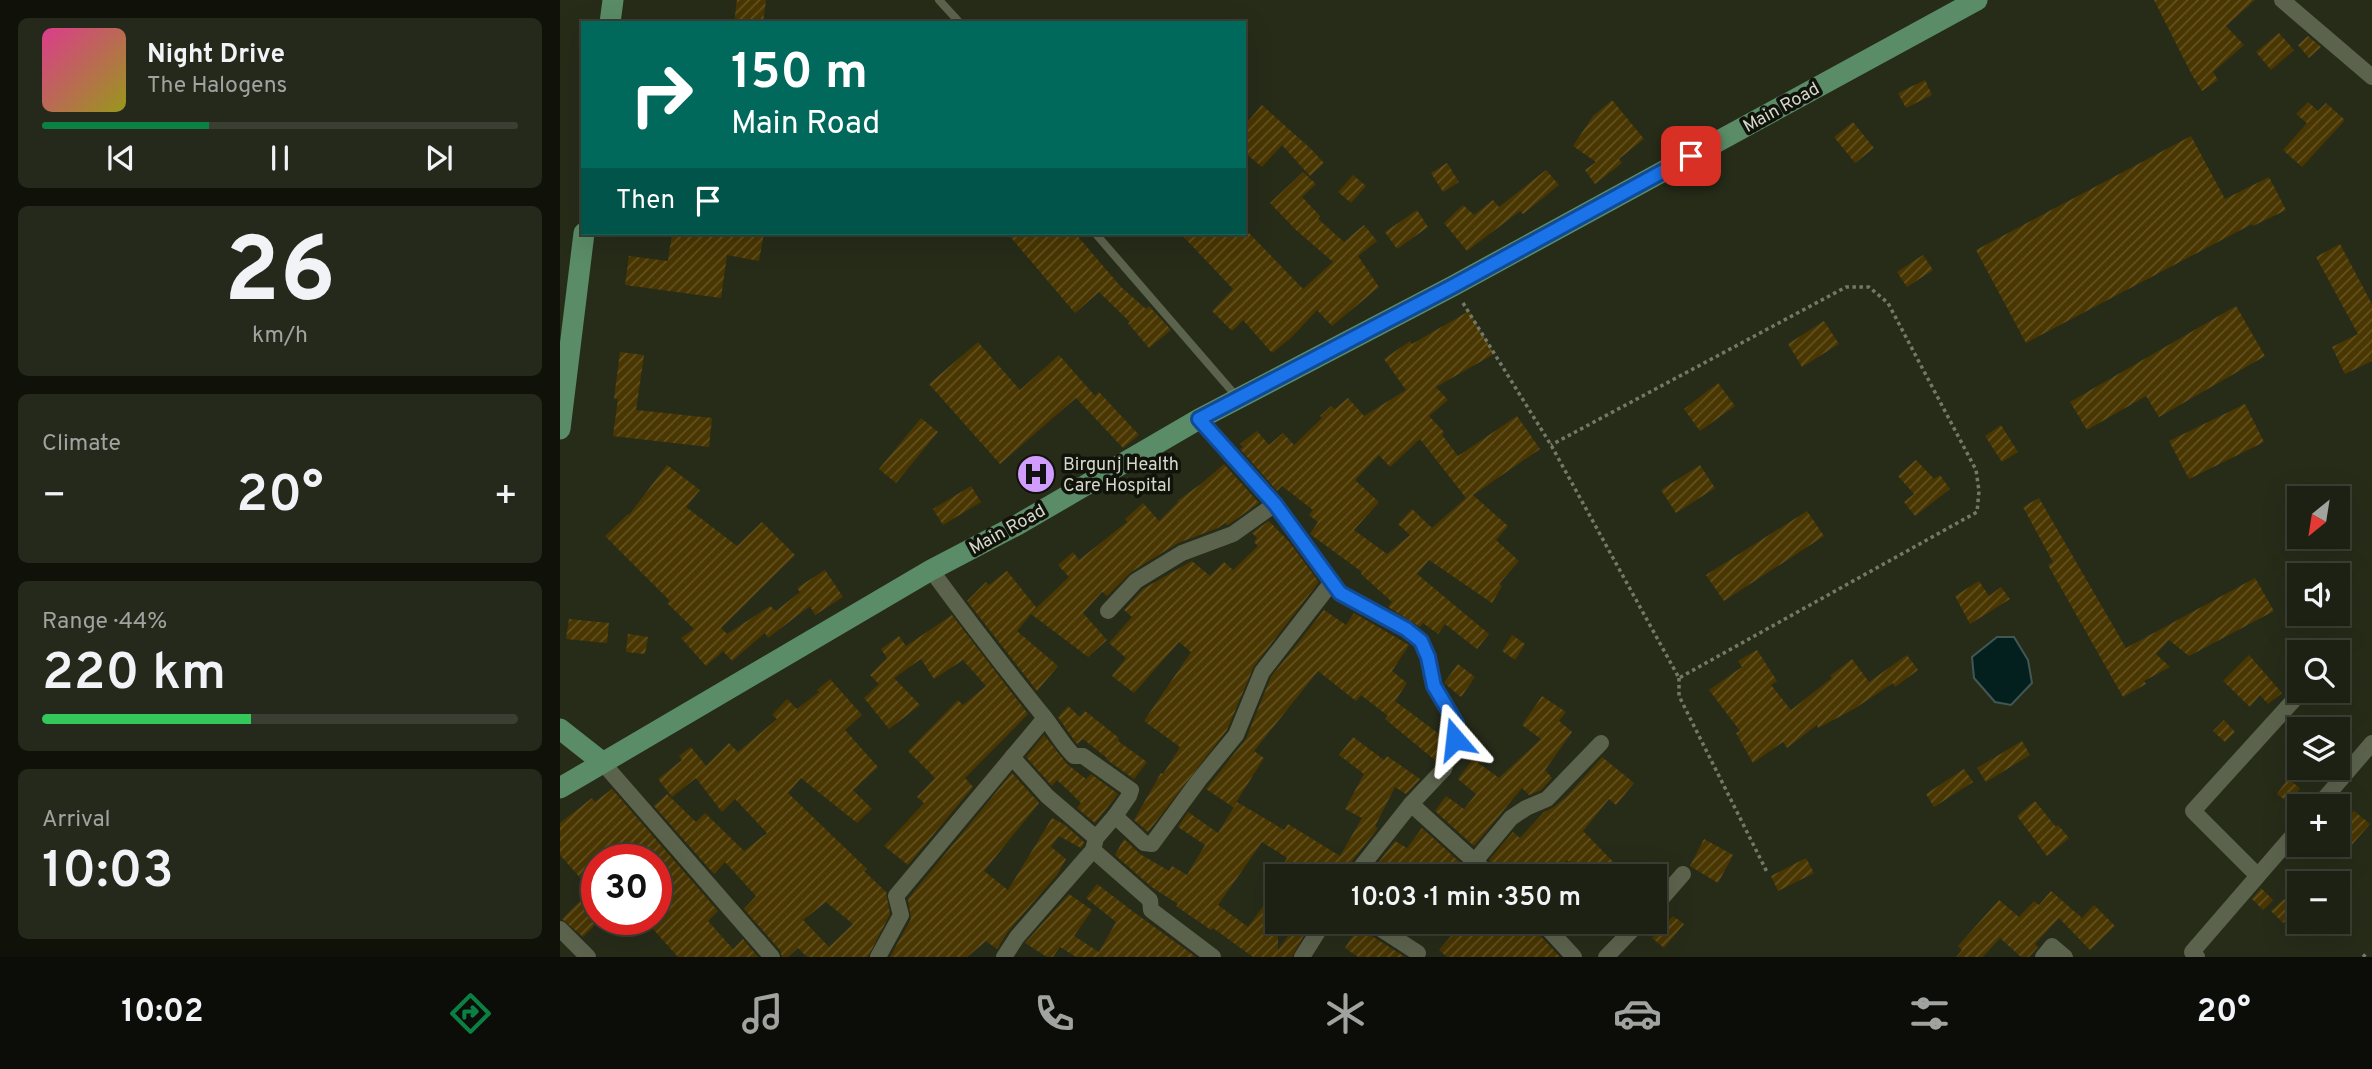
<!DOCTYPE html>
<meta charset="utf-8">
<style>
:root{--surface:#1d2113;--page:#25291c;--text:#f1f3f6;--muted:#a0a3a0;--line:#3b3e33;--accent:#0b8043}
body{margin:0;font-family:Overpass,sans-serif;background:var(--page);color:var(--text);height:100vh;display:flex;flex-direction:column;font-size:26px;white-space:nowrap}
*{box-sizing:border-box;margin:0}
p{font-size:23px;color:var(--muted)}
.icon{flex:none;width:38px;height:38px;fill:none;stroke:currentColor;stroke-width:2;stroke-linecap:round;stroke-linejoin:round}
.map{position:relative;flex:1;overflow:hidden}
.details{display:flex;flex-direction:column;gap:18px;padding:18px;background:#10120a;width:560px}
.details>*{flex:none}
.hud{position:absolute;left:21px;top:21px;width:665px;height:214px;border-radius:0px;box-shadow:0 7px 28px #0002,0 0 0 2px var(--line);background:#00695c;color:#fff;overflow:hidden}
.needle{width:46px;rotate:210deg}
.fabs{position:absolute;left:1727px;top:486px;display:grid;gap:14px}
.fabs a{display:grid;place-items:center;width:63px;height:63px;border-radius:0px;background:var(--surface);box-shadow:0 7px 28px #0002,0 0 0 2px var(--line);font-size:35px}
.speed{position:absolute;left:21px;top:844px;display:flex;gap:14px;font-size:35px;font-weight:700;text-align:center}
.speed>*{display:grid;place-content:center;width:91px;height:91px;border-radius:50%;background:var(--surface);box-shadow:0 7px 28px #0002,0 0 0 2px var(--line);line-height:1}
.speed .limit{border:10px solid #d22;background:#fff;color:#111}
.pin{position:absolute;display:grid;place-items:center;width:60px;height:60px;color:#fff;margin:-30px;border-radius:14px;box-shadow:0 4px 10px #0006}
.me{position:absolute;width:77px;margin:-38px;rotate:343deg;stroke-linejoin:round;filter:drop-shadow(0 0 5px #0008)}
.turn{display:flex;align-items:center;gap:24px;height:147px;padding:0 35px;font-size:32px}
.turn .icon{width:91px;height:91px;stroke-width:2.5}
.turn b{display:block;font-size:49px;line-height:60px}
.then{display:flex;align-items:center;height:66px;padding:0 35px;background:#0003;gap:14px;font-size:26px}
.big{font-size:52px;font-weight:600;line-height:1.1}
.details .widget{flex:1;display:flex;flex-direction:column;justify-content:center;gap:10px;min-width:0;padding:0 24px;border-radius:10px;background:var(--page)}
.details .dial{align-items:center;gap:0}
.dial b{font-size:91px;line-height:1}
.song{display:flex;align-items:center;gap:21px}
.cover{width:84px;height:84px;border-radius:10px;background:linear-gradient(135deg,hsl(330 70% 55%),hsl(60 70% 35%))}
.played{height:7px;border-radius:4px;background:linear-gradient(90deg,var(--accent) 35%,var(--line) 35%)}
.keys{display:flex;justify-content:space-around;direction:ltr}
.heat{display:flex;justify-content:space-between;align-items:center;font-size:38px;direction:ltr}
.charge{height:10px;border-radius:5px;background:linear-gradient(90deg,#34c759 44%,var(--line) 0)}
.trip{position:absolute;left:705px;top:864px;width:402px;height:70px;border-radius:0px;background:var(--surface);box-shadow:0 7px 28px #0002,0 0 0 2px var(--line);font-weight:600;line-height:70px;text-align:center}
.tabs{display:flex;height:112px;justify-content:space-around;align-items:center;background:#0c0d08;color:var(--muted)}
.tabs .icon{width:49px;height:49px}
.tabs .selected{color:var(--accent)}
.tabs b{font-size:32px;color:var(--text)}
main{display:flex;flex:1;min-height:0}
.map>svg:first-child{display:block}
.water{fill:#03201f;stroke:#425753;stroke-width:2}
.building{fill:url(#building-hatch);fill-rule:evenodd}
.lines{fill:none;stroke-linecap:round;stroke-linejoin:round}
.path{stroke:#747868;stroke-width:3.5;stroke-dasharray:3.5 3.5;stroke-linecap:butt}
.lane{stroke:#5c634d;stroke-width:8}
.street{stroke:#5c634d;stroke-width:16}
.primary{stroke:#5a8c67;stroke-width:21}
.route-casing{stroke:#114b97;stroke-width:18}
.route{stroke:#1a73e8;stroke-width:12}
.labels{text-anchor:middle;stroke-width:7;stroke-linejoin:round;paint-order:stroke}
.street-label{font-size:18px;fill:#d4d8cb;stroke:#11130b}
.poi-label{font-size:18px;fill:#d4d8cb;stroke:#11130b;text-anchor:start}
</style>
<main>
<section class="details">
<div class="widget">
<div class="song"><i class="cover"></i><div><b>Night Drive</b><p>The Halogens</p></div></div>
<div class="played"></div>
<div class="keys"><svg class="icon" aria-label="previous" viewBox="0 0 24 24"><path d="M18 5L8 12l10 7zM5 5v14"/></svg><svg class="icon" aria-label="pause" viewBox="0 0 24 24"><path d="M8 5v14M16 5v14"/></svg><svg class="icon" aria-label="next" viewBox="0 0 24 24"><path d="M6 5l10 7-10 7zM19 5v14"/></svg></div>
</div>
<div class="widget dial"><b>26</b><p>km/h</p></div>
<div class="widget"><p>Climate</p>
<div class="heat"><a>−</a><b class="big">20°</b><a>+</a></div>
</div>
<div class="widget"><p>Range · 44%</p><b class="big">220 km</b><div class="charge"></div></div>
<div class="widget"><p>Arrival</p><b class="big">10:03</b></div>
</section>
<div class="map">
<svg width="1812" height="957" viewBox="0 0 1812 957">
<defs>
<pattern id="building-hatch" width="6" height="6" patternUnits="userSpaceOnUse" patternTransform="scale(1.75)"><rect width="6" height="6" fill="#493600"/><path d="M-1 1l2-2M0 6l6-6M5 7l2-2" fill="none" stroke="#625224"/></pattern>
</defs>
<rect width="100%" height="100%" fill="#272c19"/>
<!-- water -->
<path class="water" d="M1437 637H1454L1468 660 1472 683 1451 705 1435 702 1414 678 1412 657Z"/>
<!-- building -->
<g class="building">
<path d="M177 0H206L203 23H174Z"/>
<path d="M1594 0H1695L1666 26 1684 45 1653 72 1658 80 1642 91 1632 75Z"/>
<path d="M1719 33 1734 50 1711 70 1696 52Z"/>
<path d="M1748 36 1761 47 1749 58 1738 45Z"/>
<path d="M1365 80 1372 95 1346 108 1338 93Z"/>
<path d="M1052 100 1084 139 1059 159 1062 163 1035 184 1025 170 1036 162 1013 146 1033 116Z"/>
<path d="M1748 102 1758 111 1766 103 1785 120 1742 167 1723 150 1747 123 1736 114Z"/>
<path d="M702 105 751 149 764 163 750 176 722 145 702 167 684 152V126Z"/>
<path d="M1293 122 1314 148 1295 163 1274 137Z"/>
<path d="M1631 136 1665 199 1709 177 1726 210 1693 226 1692 224 1466 343 1416 250Z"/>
<path d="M887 163 899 182 883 192 871 173Z"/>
<path d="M986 170 999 185 963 214 960 211 907 251 884 223 903 205 914 215 933 200 939 207Z"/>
<path d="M743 172 756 184 742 197 760 216 758 219 784 242 804 225 817 241 798 256 819 287 772 326 757 310 732 337 712 353 683 320 672 331 652 311 673 289 620 233H689L743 289 773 262 736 230 710 203Z"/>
<path d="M793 175 806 186 791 203 778 192Z"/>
<path d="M857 210 868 227 837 249 825 232Z"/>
<path d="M112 233H204L199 261 167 255 161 298 65 285 69 256 108 261Z"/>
<path d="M447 233H515L561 287 586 309 589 306 611 330 589 348 568 323 570 322 539 292 515 313Z"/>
<path d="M1780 244 1812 304V361L1785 374 1772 347 1798 334 1756 257Z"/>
<path d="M1363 255 1373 270 1347 287 1337 272Z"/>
<path d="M1676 306 1705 356 1599 417 1586 396 1527 430 1510 402Z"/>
<path d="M909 311 934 354 876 387 888 400 869 416 884 432 882 435 898 456 957 416 980 449 913 495 948 526 936 540 959 561 939 584 942 586 932 603 869 560 857 574 929 634 917 649 885 624 878 634 863 623 860 627 828 607 832 602 801 574 802 572 750 534 758 522 749 515 753 510 722 486 717 491 680 449 683 447 680 444 697 431 709 445 723 433 734 445 762 418 760 416 771 406 775 409 788 398 804 416 846 390 824 359 850 341 852 344ZM860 439 906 498 872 528 852 509 838 524 850 535 827 554 794 530 819 502 795 480 819 455 830 467Z"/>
<path d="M1264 321 1279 344 1242 367 1228 344Z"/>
<path d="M418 342 460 390 499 355 535 396 539 392 579 435 563 448 516 398 440 464 369 384Z"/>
<path d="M60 352 84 355 76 410 152 418 149 447 53 436 58 399H54Z"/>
<path d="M1158 383 1175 406 1140 431 1124 409Z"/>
<path d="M1685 404 1704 442 1629 479 1609 441Z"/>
<path d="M361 418 378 432 336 483 319 469Z"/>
<path d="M1441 425 1458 452 1442 462 1425 436Z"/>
<path d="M1356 460 1374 479 1380 475 1390 489 1355 516 1344 502 1354 494 1338 476Z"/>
<path d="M664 464 699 503 668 525 665 523 658 528 618 543 571 572 547 596 542 592 523 613 547 640 528 657 471 614 457 631 498 666 477 691 407 601 426 582 429 585 447 571 476 607 473 611 509 577 498 565 513 552 519 560 567 522 565 519 583 503 599 521 618 502 617 501 641 484Z"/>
<path d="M107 465 140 490 126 507 177 546 202 522 235 555 161 628 167 634 210 606 216 611 240 592 237 588 265 570 283 597 255 615 250 606 208 638 205 633 172 661 163 651 146 666 121 638 134 629 107 603 110 601 45 536 68 514 69 515Z"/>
<path d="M1140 465 1155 488 1116 513 1101 490Z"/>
<path d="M411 486 421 502 383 525 373 509Z"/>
<path d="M1479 498 1566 648 1695 578 1714 611 1629 656 1609 640 1596 654 1610 667 1584 681 1586 684 1563 697 1488 565 1493 562 1463 507Z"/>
<path d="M1247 511 1264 536 1164 601 1146 575Z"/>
<path d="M709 521 730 543 759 582 694 666 667 730 588 832 574 820 601 773 603 774 620 747 584 721 631 652 619 642 574 693 552 676 566 658 549 643 572 617 564 610 583 589 632 561 650 576 664 562 673 570 698 546 694 542 697 538 692 533Z"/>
<path d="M1419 581 1429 596 1441 587 1450 599 1410 624 1395 596Z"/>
<path d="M764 610 786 625 794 613 849 645 832 671 847 683 835 701 883 737 876 761 825 719 828 716 801 695 796 701 758 671 694 751 704 758 673 807 646 789 686 739 711 677Z"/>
<path d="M392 615 468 714 405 778 413 787 348 865 324 846 364 803 357 797 375 778 348 751 398 700 403 705 426 686 403 660 374 679 361 659 334 678 360 705 329 729 304 698 319 684 310 675 327 658 321 649 339 636 346 646Z"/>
<path d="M9 619 49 623 47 643 6 639Z"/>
<path d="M68 634 88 637 85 654 66 652Z"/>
<path d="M952 635 965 644 955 660 942 651Z"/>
<path d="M1197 650 1217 681 1211 685 1231 710 1272 678 1270 676 1292 659 1309 682 1347 655 1358 670 1335 687 1333 683 1294 709 1258 728 1257 725 1227 748 1223 742 1193 763 1176 733 1180 731 1149 690 1182 667 1178 661Z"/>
<path d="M1689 655 1722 693 1708 704 1700 695 1690 707 1663 681Z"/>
<path d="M898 664 915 677 901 697 884 683Z"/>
<path d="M270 679 302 715 285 730 318 767 293 790 312 809 297 823 241 778 228 793 307 869 304 871 326 892 330 914 308 957H247L238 948 228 957H222L220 950 184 909 196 896 165 862 154 874 94 806 107 794 136 822 145 813 184 851 207 833 175 799 162 812 136 778 112 797 98 779 122 760 119 756 131 747 146 766 169 743 178 752 217 719 212 715 227 699 237 709 259 692 257 690ZM266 902 293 924 269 947 243 920Z"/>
<path d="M982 696 1006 712 999 721 1012 732 985 770 992 778 981 790 969 795 962 788 914 846 875 811 886 796 904 809 916 794 898 779 913 759 939 778 981 739 962 725Z"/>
<path d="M508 706 520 717 525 711 559 738 558 741 587 762 574 779 546 759 547 758 523 739 517 744 498 717Z"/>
<path d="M1664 720 1675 732 1665 742 1653 731Z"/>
<path d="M484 735 507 764 526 779 531 774 558 794 535 823 517 808 521 803 509 791 497 780 492 786 466 757Z"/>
<path d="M793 737 824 760 827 756 860 779 846 794 835 787 815 826 818 828 785 870 783 877H715L727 858 702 842 658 905 688 927 718 885V950L737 923 747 930 732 957H693L653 928 651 930 616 906 618 904 593 888 555 855 564 839 580 854 609 871 612 866 627 875 645 845 618 827 628 812 658 833 677 802 724 830 728 824 780 856 802 818 785 809 804 774 779 755Z"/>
<path d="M1462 741 1470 755 1426 782 1417 768Z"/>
<path d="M1042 757 1074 783 1056 805 1049 799 1023 831 1068 877H1028L1007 860 993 877H942L939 870 929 860 953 832 960 838 984 812 994 807 1008 795Z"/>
<path d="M1404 769 1413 782 1374 807 1366 794Z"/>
<path d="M452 773 479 803 424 871 448 890 492 818 505 825 524 842 523 845 521 848 499 836 491 847 506 859 497 875 449 930 437 949 426 941 407 957H330L351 919 348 899Z"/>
<path d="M1728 779 1740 788 1729 803 1717 794Z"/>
<path d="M52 789 158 911 148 921 173 949 183 939 198 957H118L84 919H96V859H37V923L23 937 2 919 31 890 0 855V823L32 798 35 802Z"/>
<path d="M1475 801 1496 827 1498 825 1509 838 1487 856 1457 816Z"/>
<path d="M1794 811 1810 824 1790 847 1778 837V830Z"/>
<path d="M862 828 916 877H807L835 841 847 848Z"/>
<path d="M1144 839 1173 855 1158 883 1130 866Z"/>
<path d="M1246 858 1254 873 1218 891 1211 876Z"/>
<path d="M537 884 575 913 636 957H516L500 947 493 957H487L465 943 509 894 532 910 514 936 539 952 556 922 526 898Z"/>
<path d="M1701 888 1713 900 1703 910 1692 899Z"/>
<path d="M1491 891 1522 918 1534 905 1555 926 1530 950 1499 918 1475 944 1478 947 1469 957H1461L1440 938 1423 957H1396L1402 950 1398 946 1439 900 1459 917 1474 901 1479 905Z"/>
<path d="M1724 899 1736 911 1723 923 1711 911Z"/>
<path d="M1113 916 1124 924 1104 948 1092 938Z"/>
<path d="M903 922H972L974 929 1000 957H887L879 950Z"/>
<path d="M1037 922H1065L1050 937Z"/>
<path d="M800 924 804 931 845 957H798L785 948Z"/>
</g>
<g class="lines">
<!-- path -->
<g class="path">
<path d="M903 303 991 445 1119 678 1417 512 1419 491 1416 470 1328 303 1309 287H1286L991 445"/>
<path d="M1119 678V696L1207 872"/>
<path d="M1803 957 1807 953"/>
</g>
<!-- lane -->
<g class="lane">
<path d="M379 0 400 23"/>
<path d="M535 233 677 397"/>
</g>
<!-- street -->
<g class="street">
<path d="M1722 0 1812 77"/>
<path d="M639 419 715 504 780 593 846 629 861 641 868 657 874 686 896 723 895 739 884 769 851 804 793 877"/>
<path d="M371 570C407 619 443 666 481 713 493 727 501 743 514 756H523L571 790 569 796 555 816"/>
<path d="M548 611 576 581 622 553 673 534 715 504"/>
<path d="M452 757 487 796 536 838"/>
<path d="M42 762 212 957"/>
<path d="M851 804 932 877"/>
<path d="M1757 807 1812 743"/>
<path d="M533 850 590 900 591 910 653 957"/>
<path d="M915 861 951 818 966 808 987 799 1041 743"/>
<path d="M1697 875 1633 811 1742 691"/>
<path d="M1096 905 1123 874"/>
<path d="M810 922 858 953"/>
<path d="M982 922 1014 957"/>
<path d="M0 929 28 957"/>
<path d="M318 957 341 915 336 896 485 718"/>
<path d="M444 957 457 937 533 850 536 838 555 816 584 843 592 844 639 780 676 735 702 672 772 582"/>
<path d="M742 957 764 922"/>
<path d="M1046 957 1080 922"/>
<path d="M1483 957 1492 946 1505 957"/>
<path d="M1637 957 1632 952 1740 827"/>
</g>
<!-- primary -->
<g class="primary">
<path d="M50 23 53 0"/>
<path d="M0 429 24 233"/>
<path d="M0 729 42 762"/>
<path d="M0 788 371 570 459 524 639 419 893 286 1417 0"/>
</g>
</g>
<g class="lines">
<defs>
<path id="route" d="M895 739 896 723 874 686 868 657 861 641 846 629 780 593 715 504 639 419 893 286 1131 156"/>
</defs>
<!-- route casing -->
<use href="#route" class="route-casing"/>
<!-- route -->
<use href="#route" class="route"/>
</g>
<!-- icons -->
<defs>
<symbol id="hospital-disc" viewBox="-11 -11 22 22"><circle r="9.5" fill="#d09dff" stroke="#11130b"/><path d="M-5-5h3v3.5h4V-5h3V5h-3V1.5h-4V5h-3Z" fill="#111"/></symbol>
</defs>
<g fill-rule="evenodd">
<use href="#hospital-disc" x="454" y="452" width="44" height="44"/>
</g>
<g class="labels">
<!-- street labels -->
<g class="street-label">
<text transform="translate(1221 107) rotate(-29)" y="6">Main Road</text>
<text transform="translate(447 529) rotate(-29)" y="6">Main Road</text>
</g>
<!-- poi labels -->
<g class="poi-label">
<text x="503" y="470">Birgunj Health<tspan x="503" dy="21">Care Hospital</tspan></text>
</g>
</g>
</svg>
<div class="fabs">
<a><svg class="needle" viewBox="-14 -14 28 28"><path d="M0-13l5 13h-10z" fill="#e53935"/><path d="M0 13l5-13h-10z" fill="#a0a3a0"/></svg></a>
<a><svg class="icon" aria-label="sound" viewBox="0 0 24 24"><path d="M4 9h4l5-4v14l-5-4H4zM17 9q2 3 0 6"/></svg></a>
<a><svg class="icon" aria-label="search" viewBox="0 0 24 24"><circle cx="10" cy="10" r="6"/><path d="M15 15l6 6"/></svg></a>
<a><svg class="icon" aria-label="layers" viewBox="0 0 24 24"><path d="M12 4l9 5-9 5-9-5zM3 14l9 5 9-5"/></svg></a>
<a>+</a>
<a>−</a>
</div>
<div class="speed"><div class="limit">30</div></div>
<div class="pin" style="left:1131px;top:156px;background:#d93025"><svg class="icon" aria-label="arrive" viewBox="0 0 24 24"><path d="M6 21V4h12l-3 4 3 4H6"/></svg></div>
<svg class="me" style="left:895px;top:739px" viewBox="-20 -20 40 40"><path d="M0-17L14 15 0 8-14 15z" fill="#1a73e8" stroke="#fff" stroke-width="4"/></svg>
<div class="trip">10:03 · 1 min · 350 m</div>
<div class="hud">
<div class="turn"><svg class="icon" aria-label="right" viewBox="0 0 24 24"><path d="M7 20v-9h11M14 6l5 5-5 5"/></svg><div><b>150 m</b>Main Road</div></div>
<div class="then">Then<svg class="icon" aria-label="arrive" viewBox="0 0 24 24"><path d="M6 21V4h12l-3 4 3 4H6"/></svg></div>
</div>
</div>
</main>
<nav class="tabs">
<b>10:02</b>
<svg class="icon selected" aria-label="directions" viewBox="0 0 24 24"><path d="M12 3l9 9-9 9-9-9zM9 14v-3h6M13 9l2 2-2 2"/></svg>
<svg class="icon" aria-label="music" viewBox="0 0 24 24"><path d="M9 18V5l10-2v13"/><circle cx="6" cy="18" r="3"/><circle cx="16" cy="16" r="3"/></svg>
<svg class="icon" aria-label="phone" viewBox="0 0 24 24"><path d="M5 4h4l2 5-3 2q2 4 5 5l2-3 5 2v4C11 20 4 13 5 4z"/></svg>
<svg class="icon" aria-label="climate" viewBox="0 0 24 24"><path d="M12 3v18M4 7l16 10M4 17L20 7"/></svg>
<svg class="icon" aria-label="car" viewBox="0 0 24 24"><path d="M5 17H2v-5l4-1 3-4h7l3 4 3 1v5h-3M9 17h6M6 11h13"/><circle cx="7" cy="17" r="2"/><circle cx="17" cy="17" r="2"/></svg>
<svg class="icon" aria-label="filters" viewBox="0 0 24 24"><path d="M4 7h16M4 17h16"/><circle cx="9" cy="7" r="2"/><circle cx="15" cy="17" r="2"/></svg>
<b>20°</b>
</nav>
